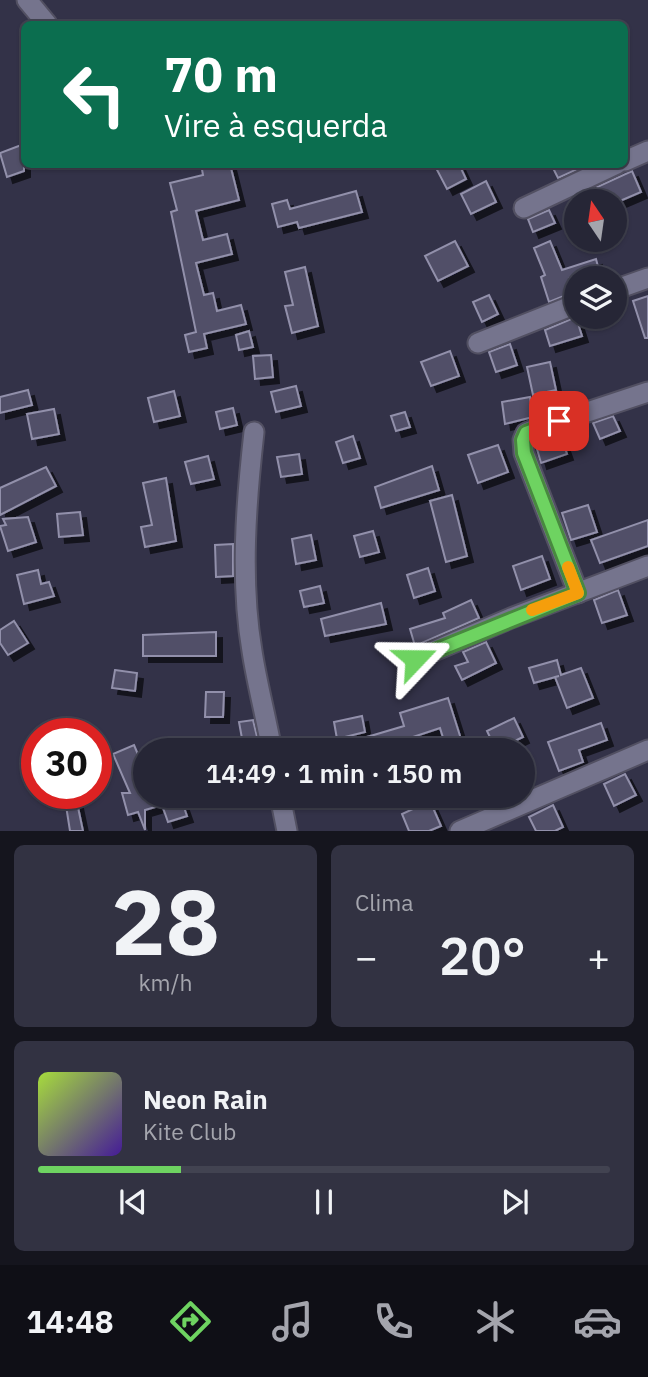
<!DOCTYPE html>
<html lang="pt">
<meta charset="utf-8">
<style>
:root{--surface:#262636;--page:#323242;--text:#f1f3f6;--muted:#a4a5ad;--line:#424351;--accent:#6ed361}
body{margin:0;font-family:"IBM Plex Sans",sans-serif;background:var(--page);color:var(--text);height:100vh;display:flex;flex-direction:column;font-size:26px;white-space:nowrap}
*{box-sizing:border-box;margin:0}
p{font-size:23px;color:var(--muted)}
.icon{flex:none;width:38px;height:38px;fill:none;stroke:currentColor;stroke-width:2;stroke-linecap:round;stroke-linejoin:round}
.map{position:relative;height:831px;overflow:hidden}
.details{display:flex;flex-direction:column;gap:14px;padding:14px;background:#15151e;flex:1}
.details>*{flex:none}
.guide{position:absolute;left:21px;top:21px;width:607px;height:147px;border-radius:10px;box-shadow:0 2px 5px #0004,0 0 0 2px var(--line);background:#0b6e4f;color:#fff;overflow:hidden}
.needle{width:46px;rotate:347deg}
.buttons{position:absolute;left:564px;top:189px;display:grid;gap:14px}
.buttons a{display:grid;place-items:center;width:63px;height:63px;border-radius:50%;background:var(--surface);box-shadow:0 2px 5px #0004,0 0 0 2px var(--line);font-size:35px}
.speed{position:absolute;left:21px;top:718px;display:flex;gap:14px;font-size:35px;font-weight:700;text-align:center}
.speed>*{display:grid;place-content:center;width:91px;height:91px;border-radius:50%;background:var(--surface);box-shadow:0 2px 5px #0004,0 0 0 2px var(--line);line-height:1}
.speed .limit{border:10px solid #d22;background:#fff;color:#111}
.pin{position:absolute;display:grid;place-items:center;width:60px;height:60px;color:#fff;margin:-30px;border-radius:14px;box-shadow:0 4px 10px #0006}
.me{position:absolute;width:77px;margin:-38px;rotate:67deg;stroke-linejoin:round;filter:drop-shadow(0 0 5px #0008)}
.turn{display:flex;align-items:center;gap:24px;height:147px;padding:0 28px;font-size:32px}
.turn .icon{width:91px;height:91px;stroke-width:2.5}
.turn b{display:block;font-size:49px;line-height:60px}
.big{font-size:52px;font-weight:600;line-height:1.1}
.details .tile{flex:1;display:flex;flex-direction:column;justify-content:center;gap:10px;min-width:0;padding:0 24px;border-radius:10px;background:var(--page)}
.details .dial{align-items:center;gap:0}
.dial b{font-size:91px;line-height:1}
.song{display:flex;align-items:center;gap:21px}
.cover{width:84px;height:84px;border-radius:10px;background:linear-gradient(135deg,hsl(80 70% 55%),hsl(260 70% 35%))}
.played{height:7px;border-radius:4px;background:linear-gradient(90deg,var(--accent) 25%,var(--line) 25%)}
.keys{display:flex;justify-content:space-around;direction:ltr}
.heat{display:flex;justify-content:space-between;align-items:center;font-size:38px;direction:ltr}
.details .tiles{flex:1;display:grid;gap:14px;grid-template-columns:1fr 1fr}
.tile:last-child{grid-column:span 2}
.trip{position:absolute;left:133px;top:738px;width:402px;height:70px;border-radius:35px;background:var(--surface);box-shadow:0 2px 5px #0004,0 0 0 2px var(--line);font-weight:600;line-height:70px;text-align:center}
.dock{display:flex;height:112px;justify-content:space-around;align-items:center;background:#0f0f16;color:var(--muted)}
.dock .icon{width:49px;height:49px}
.dock .selected{color:var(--accent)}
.dock b{font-size:32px;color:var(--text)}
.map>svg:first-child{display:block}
.building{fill:#515067;stroke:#9290ab;stroke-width:2;filter:url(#shadow)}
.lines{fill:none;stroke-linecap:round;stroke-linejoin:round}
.minor-casing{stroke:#525062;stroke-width:23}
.minor{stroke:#75748d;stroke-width:19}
.route-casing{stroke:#48893f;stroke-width:18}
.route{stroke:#6ed361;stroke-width:12}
.slow{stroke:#f59e0b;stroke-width:12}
</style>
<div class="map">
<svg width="648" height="831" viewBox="0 0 648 831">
<defs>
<filter id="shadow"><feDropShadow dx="6" dy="6" stdDeviation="0" flood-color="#0009"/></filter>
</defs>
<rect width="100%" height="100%" fill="#333248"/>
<!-- building -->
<g class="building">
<path d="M24 144V171L7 177 0 153Z"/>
<path d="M201 164H230L239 200 196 211 203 240 227 234 232 254 196 263 204 295 213 293 217 311 241 305 246 324 204 334 207 348 189 352 185 335 196 332 171 212 177 210 170 183 203 175Z"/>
<path d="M443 164H459L466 179 447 189 436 168Z"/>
<path d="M551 164H580L582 167 558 178Z"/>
<path d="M632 171 641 192 620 201H588L584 193Z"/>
<path d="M486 181 496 202 471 214 461 194Z"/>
<path d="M356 191 362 212 299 228 297 222 278 227 272 204 287 200 290 209Z"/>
<path d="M549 210 555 223 533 232 528 219Z"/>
<path d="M455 241 468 266 438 281 425 256Z"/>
<path d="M550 241 562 270 596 259 601 278H570L574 292 549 302 541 277 545 275 534 248Z"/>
<path d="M305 267 318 326 292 333 285 306 293 305 285 272Z"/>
<path d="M489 295 498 314 482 322 473 302Z"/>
<path d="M648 296V338H645L633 301Z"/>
<path d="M576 317 582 336 550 346 545 330Z"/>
<path d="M249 331 253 347 239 350 236 335Z"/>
<path d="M510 344 517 365 496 372 489 352Z"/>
<path d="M450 351 459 376 431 386 421 362Z"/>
<path d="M271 355 273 377 255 379 253 356Z"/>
<path d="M550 362 556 390 533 395 527 367Z"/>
<path d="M296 386 301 406 276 412 271 392Z"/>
<path d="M28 390 32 405 0 413V397Z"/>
<path d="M174 391 180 416 154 422 148 398Z"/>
<path d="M530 397 533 417 505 424 502 402Z"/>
<path d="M233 408 237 425 220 429 216 412Z"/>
<path d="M54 409 59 434 32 439 27 414Z"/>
<path d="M405 412 410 427 396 431 391 416Z"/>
<path d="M613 416 620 431 600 439 593 423Z"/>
<path d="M560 434 567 454 541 463 535 442Z"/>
<path d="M353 436 360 458 343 463 336 442Z"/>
<path d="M498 445 508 472 478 483 468 455Z"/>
<path d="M299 454 302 474 281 477 277 457Z"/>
<path d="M208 456 214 479 191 484 185 462Z"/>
<path d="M432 466 439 490 381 508 375 487Z"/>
<path d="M46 467 56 486 0 515V488Z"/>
<path d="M166 478 176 541 145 547 141 527 152 525 143 483Z"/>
<path d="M452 495 467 556 446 562 430 501Z"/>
<path d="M588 505 597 532 571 540 562 513Z"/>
<path d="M80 512 83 535 59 537 57 514Z"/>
<path d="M28 517 36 542 8 551 0 526 6 525 3 519Z"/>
<path d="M648 520V546L600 563 591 540Z"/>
<path d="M373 531 379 552 360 557 354 536Z"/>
<path d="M311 535 316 560 296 564 292 539Z"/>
<path d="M233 544V576L216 577 215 545Z"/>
<path d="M542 556 550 579 521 590 513 566Z"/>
<path d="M428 568 435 591 414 598 407 575Z"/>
<path d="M38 570 41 584 49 582 54 596 24 604 17 575Z"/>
<path d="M320 586 324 603 304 607 300 591Z"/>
<path d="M618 590 627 615 602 623 594 600Z"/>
<path d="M471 600 479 618 415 646 410 629 445 618 443 613Z"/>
<path d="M381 603 386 624 325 636 321 619Z"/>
<path d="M14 621 28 643 8 655 0 643V630Z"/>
<path d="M216 632V656H143V635Z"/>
<path d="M486 642 496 663 462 680 455 666 468 662 463 652Z"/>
<path d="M557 660 561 675 581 668 593 698 567 708 555 677 559 676 534 683 529 668Z"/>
<path d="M115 670 137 673 135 691 112 688Z"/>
<path d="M206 692H224L223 717H205Z"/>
<path d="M448 698 461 739 445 744 440 728 392 744 394 751H371L367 737 404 726 400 713Z"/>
<path d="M362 716 365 732 337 739 334 722Z"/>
<path d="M514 718 523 737 496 750 487 731Z"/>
<path d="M253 720 258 741 243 744 239 722Z"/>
<path d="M601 723 607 740 579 750 583 762 559 771 548 742Z"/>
<path d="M134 745 145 771V796H180L187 816 168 822 162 805 145 810V830L138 812 128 815 122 793H130L113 754Z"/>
<path d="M625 774 636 795 614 806 604 784Z"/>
<path d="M64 793H75L83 831H70Z"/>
<path d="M430 801 441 826 429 831H409L402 814Z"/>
<path d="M553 805 563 827 555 831H536L529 817Z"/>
</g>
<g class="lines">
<defs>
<g id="minor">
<path d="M27 0 47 24"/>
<path d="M625 161 648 151"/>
<path d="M524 208 617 164"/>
<path d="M614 290 648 278"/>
<path d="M478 343 576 304"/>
<path d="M254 432C246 503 240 580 252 651 257 684 266 717 272 751"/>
<path d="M578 593 524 453 523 440 526 433 533 430 648 392"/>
<path d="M415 659 511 618 648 566"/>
<path d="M280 796 287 831"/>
<path d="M460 831 648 750"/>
</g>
</defs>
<!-- minor casing -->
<use href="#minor" class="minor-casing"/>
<!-- minor -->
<use href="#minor" class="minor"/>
</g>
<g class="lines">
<defs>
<path id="route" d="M415 659 578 593 524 453 523 440 526 433 559 421"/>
</defs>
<!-- route casing -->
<use href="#route" class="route-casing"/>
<!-- route -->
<use href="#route" class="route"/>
<!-- slow -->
<path class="slow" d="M532 610 578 593 568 567"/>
</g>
</svg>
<div class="buttons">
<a><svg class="needle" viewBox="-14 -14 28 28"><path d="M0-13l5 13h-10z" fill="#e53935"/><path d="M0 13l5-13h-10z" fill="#a4a5ad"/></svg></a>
<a><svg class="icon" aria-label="layers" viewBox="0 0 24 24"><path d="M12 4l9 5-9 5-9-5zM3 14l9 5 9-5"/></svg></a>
</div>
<div class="speed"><div class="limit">30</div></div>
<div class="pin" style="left:559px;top:421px;background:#d93025"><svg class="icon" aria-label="arrive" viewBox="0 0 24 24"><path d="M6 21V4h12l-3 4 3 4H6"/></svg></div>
<svg class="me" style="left:415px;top:659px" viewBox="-20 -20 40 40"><path d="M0-17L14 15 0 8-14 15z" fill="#6ed361" stroke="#fff" stroke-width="4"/></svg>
<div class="trip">14:49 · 1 min · 150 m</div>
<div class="guide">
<div class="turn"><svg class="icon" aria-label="left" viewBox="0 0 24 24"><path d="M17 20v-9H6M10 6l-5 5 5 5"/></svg><div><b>70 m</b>Vire à esquerda</div></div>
</div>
</div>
<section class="details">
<div class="tiles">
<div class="tile dial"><b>28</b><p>km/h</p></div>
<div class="tile"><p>Clima</p>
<div class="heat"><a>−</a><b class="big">20°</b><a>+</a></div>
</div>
<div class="tile">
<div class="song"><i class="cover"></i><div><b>Neon Rain</b><p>Kite Club</p></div></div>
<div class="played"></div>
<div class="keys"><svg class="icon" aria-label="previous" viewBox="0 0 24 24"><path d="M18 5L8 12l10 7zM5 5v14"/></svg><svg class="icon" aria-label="pause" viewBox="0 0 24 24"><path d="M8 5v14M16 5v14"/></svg><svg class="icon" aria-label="next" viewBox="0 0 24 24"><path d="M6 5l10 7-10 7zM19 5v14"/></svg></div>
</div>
</div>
</section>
<nav class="dock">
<b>14:48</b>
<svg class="icon selected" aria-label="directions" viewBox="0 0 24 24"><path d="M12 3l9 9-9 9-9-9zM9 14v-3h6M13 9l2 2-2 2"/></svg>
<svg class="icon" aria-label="music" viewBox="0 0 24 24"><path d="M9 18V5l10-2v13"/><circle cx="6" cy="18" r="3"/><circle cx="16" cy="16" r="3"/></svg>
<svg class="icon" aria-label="phone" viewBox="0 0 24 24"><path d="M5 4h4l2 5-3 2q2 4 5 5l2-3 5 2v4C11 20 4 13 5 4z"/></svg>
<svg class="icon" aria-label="climate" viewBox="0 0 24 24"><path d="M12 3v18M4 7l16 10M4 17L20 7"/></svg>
<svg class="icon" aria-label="car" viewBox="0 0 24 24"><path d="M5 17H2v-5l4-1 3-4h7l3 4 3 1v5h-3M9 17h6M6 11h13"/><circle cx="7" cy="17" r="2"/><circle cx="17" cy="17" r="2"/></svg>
</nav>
